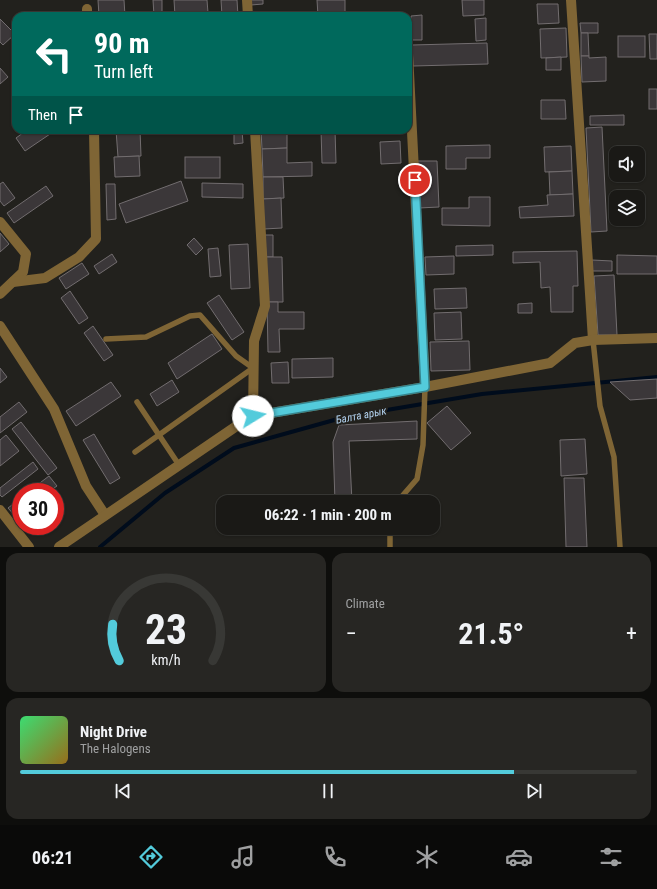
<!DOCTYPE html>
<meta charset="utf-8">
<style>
:root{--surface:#1a1916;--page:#272623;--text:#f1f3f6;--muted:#9fa0a1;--line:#383835;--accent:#53cbdb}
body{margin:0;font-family:"Roboto Condensed",sans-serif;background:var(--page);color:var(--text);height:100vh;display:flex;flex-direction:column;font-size:15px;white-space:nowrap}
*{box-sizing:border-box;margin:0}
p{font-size:13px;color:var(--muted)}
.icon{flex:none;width:22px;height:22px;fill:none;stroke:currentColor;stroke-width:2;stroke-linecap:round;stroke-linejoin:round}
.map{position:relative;height:547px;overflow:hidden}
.panel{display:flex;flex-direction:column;gap:6px;padding:6px;background:#0e0e0c;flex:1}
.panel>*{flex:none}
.hud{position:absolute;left:12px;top:12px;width:400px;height:122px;border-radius:12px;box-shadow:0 1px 3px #0004,0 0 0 1px var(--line);background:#00695c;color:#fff;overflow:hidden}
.tools{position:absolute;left:609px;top:146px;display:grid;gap:8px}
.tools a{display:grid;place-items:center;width:36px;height:36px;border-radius:8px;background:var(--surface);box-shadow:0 1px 3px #0004,0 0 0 1px var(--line);font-size:20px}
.speed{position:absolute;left:12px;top:483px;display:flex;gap:8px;font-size:20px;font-weight:700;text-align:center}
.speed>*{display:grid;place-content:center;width:52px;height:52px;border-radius:50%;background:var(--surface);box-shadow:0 1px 3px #0004,0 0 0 1px var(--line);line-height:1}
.speed .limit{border:6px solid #d22;background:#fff;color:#111}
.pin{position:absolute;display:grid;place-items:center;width:34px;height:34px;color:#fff;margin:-17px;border:2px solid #fff;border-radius:50%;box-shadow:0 1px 4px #0007}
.me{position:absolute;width:44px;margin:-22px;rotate:81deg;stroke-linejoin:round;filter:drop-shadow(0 0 3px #0008)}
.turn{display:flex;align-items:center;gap:14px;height:84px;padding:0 16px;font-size:18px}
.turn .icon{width:52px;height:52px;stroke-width:2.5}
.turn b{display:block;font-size:28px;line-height:34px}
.then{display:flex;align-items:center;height:38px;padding:0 16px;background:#0003;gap:8px;font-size:15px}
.big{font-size:30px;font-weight:700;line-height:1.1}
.panel .card{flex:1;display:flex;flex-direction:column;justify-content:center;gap:6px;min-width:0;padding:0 14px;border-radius:12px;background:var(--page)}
.panel .dial{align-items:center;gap:0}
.dial svg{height:104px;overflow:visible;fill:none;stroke:var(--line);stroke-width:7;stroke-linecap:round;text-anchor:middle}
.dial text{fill:var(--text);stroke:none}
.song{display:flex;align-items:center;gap:12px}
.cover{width:48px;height:48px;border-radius:6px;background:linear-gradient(135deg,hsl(140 70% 55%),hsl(40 70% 35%))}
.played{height:4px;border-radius:2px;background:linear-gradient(90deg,var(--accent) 80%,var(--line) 80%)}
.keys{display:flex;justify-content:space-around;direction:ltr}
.heat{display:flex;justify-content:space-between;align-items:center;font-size:22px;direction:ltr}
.panel .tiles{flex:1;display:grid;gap:6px;grid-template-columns:1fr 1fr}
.card:last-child{grid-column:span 2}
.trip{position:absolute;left:216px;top:495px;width:224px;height:40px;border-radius:12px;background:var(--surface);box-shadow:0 1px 3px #0004,0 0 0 1px var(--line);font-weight:700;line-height:40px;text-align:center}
.tabs{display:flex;height:64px;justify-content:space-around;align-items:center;background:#0a0a09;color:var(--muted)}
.tabs .icon{width:28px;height:28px}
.tabs .on{color:var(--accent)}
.tabs b{font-size:18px;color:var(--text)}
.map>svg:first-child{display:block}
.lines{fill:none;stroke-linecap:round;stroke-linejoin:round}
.stream{stroke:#000c1c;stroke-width:4}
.building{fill:#3b3739;stroke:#726d6f}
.service{stroke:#7f6535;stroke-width:5.5}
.minor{stroke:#7f6535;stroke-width:10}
.route-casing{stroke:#36848e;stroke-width:10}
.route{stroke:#53cbdb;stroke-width:7}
.labels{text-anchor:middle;stroke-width:4;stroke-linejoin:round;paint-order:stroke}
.water-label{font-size:11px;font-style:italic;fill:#b4d4f2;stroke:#22211d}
</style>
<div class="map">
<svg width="657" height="547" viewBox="0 0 657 547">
<rect width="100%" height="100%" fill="#22211d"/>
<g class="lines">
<!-- stream -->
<path class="stream" d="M100 547 165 493 234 448 345 417 482 394 657 377"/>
</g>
<!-- building -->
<g class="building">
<path d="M98 0H124L125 16H99Z"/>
<path d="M153 0H162V16H154Z"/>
<path d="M174 0H207L208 13 194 14V16H175Z"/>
<path d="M221 0H237L238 16H222Z"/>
<path d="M251 0H263V4L251 5Z"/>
<path d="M317 0H345V16H318Z"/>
<path d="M462 0H484V15L463 16Z"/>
<path d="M537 4H558L559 23 538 24Z"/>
<path d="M422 15V40H412L411 16Z"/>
<path d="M486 18V40L476 41 475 19Z"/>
<path d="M0 19 15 34 3 45 0 42Z"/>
<path d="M580 23H598V33H581Z"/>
<path d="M566 28 567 57 541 58 540 29Z"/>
<path d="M581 33H588L589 56H581Z"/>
<path d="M649 34H657V59H650Z"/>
<rect x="618" y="36" width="27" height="21"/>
<path d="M487 43 488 64 413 66 412 45Z"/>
<path d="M581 56H589V58L606 57V81L582 82Z"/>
<path d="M561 57V70H546V58Z"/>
<path d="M0 68 8 77 0 84Z"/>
<rect x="649" y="89" width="8" height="20"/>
<path d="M541 100H565L566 119H541Z"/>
<path d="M624 115V125H590V116Z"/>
<path d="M602 127 607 231 591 232 586 128Z"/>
<path d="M27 130H52L53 132 25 151 16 138Z"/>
<path d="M116 130H140L141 156 118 157Z"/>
<path d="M187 130H212L188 132Z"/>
<path d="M234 130H242L243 143 234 144Z"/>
<path d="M261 130H287V148L262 149Z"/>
<path d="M321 130H335L336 163H322Z"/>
<path d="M400 141 401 163 381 164 380 142Z"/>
<path d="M490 145V158H466V169H446V146Z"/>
<path d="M571 146 572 171 545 172 544 147Z"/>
<path d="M287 148V163L312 162V176L263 177 262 149Z"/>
<path d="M139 156 140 176 115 177 114 157Z"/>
<rect x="185" y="157" width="35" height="21"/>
<path d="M417 161H437L439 207 419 208Z"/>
<path d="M572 171 573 194 550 195 549 172Z"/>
<path d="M263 177H283L284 198 263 199Z"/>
<path d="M181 181 188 201 126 223 119 204Z"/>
<path d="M3 182 15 198 4 206 0 201V184Z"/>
<path d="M202 183 243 184V198L202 197Z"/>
<path d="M106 184H115L116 219 107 220Z"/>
<path d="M46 186 53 196 14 223 7 213Z"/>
<path d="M573 194 574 216 520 218 519 207 548 205 547 195Z"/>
<path d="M469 197H490V226L442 225V208H469Z"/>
<path d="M281 198 282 228 264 229 263 199Z"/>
<path d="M0 233 9 244 0 252Z"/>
<path d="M265 235H273V257H266Z"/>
<path d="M194 238 203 248 196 255 187 245Z"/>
<path d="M248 244 250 288 231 289 229 245Z"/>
<path d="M493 245V255L456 256V246Z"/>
<path d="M218 248 221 276 210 277 208 249Z"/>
<path d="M577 251 578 286H573V312H551L550 287 541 288 540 262 513 263V252Z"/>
<path d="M112 254 117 262 99 274 94 266Z"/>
<path d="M617 255 657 256V274H617Z"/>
<path d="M454 256V274L426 275 425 257Z"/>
<path d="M266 257H282L283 302H267Z"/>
<path d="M592 260 612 261V271H592Z"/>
<path d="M82 263 89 274 66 289 59 278Z"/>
<path d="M614 275 617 335H598L594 276Z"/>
<path d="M466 288 467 308 435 309 434 289Z"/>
<path d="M70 291 88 318 79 324 61 298Z"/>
<path d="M219 295 244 332 232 340 207 303Z"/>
<path d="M267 302H278V312H304V329H279L280 352H268Z"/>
<path d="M532 303V313H518V304Z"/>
<path d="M461 312 462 339 435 340 434 313Z"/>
<path d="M93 326 113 355 104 361 84 333Z"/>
<path d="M212 334 222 349 177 379 168 363Z"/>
<path d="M469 341 470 370 431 371 430 342Z"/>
<path d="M333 358V377L292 378V359Z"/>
<path d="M288 362 289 383H272L271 363Z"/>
<path d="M0 368 7 377 0 383Z"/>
<path d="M657 379V398L630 400 610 382Z"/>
<path d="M172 380 179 392 157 406 150 394Z"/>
<path d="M111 382 121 396 76 426 66 411Z"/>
<path d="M19 402 27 412 0 433V417Z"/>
<path d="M447 406 471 433 451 450 427 423Z"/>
<path d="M417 421V439L349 441 352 502H335L333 442 339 425Z"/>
<path d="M21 422 57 468 48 475 12 429Z"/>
<path d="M94 434 120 478 110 484 83 440Z"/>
<path d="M6 435 19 451 0 466V440Z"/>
<path d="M585 439 587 474 561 476 560 440Z"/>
<path d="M33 462 38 469 2 497 0 495V488Z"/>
<path d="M49 476 57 486 48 492H28Z"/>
<path d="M564 478H584L587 547H566Z"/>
<path d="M21 498V514L16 517 8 508Z"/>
</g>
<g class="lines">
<!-- service -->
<g class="service">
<path d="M106 339 146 337 190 316 200 315 236 356 253 368 135 452"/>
<path d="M593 340 600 406 614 457 620 547"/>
<path d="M137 402 179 465"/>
<path d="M397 502 417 479 423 445 425 387"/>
<path d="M390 528V547"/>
</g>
<!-- minor -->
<g class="minor">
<path d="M247 0 248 16"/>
<path d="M571 0 593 340"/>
<path d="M87 9V16"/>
<path d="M408 53 425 387"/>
<path d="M0 222 26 254 23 272 0 294"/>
<path d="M13 282 45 278 79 257 96 239 94 130"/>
<path d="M0 326 54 409 86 486 105 515"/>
<path d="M253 416 254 341 265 306 255 130"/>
<path d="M0 510 29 547"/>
<path d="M59 547 241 423 253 416 425 387 550 363 575 343 593 340 657 338"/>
</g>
</g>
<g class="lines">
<defs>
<path id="route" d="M253 416 425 387 415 180"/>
</defs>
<!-- route casing -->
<use href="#route" class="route-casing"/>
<!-- route -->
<use href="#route" class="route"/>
</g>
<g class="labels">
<!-- water labels -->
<g class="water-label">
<text transform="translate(361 415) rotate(-11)" y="4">Балта арык</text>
</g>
</g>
</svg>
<div class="tools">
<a><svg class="icon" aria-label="sound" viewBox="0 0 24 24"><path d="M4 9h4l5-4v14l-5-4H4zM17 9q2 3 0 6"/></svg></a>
<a><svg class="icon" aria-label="layers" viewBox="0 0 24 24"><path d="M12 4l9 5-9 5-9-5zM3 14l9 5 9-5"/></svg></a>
</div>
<div class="speed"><div class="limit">30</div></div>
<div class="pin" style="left:415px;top:180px;background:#d93025"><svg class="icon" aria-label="arrive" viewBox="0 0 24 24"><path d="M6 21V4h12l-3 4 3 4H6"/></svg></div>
<svg class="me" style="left:253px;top:416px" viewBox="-20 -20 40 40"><circle r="19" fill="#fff"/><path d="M0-13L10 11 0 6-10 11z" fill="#53cbdb"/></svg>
<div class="trip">06:22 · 1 min · 200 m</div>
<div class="hud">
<div class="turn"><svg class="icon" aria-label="left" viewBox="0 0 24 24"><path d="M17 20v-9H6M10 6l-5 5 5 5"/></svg><div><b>90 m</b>Turn left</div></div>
<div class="then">Then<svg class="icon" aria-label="arrive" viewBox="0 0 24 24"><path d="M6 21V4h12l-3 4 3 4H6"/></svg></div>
</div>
</div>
<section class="panel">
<div class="tiles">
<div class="card dial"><svg viewBox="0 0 100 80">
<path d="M14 69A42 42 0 1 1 86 69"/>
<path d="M14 69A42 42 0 0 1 9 41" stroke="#53cbdb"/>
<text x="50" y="56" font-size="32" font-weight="700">23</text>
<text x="50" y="72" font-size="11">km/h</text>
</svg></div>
<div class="card"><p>Climate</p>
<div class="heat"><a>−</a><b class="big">21.5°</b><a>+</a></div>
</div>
<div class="card">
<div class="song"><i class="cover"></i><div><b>Night Drive</b><p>The Halogens</p></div></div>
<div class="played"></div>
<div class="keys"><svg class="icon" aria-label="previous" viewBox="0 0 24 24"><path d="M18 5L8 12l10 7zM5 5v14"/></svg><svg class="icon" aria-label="pause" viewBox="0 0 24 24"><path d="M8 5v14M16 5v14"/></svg><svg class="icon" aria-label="next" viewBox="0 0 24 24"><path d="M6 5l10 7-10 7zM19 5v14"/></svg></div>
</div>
</div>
</section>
<nav class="tabs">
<b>06:21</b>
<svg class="icon on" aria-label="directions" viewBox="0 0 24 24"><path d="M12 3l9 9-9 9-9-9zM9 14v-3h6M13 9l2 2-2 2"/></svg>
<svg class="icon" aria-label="music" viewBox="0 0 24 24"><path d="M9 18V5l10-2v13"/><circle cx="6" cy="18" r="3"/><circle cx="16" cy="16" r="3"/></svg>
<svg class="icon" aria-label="phone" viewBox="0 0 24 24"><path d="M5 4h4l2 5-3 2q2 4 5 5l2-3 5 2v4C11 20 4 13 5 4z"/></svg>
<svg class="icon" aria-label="climate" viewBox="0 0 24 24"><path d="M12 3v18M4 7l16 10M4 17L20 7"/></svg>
<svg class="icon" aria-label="car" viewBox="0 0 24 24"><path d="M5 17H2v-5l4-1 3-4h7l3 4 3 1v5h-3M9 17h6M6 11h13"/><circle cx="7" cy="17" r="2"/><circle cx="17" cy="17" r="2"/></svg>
<svg class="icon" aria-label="filters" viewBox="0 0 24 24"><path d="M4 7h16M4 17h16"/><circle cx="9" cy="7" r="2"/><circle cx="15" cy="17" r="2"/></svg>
</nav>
